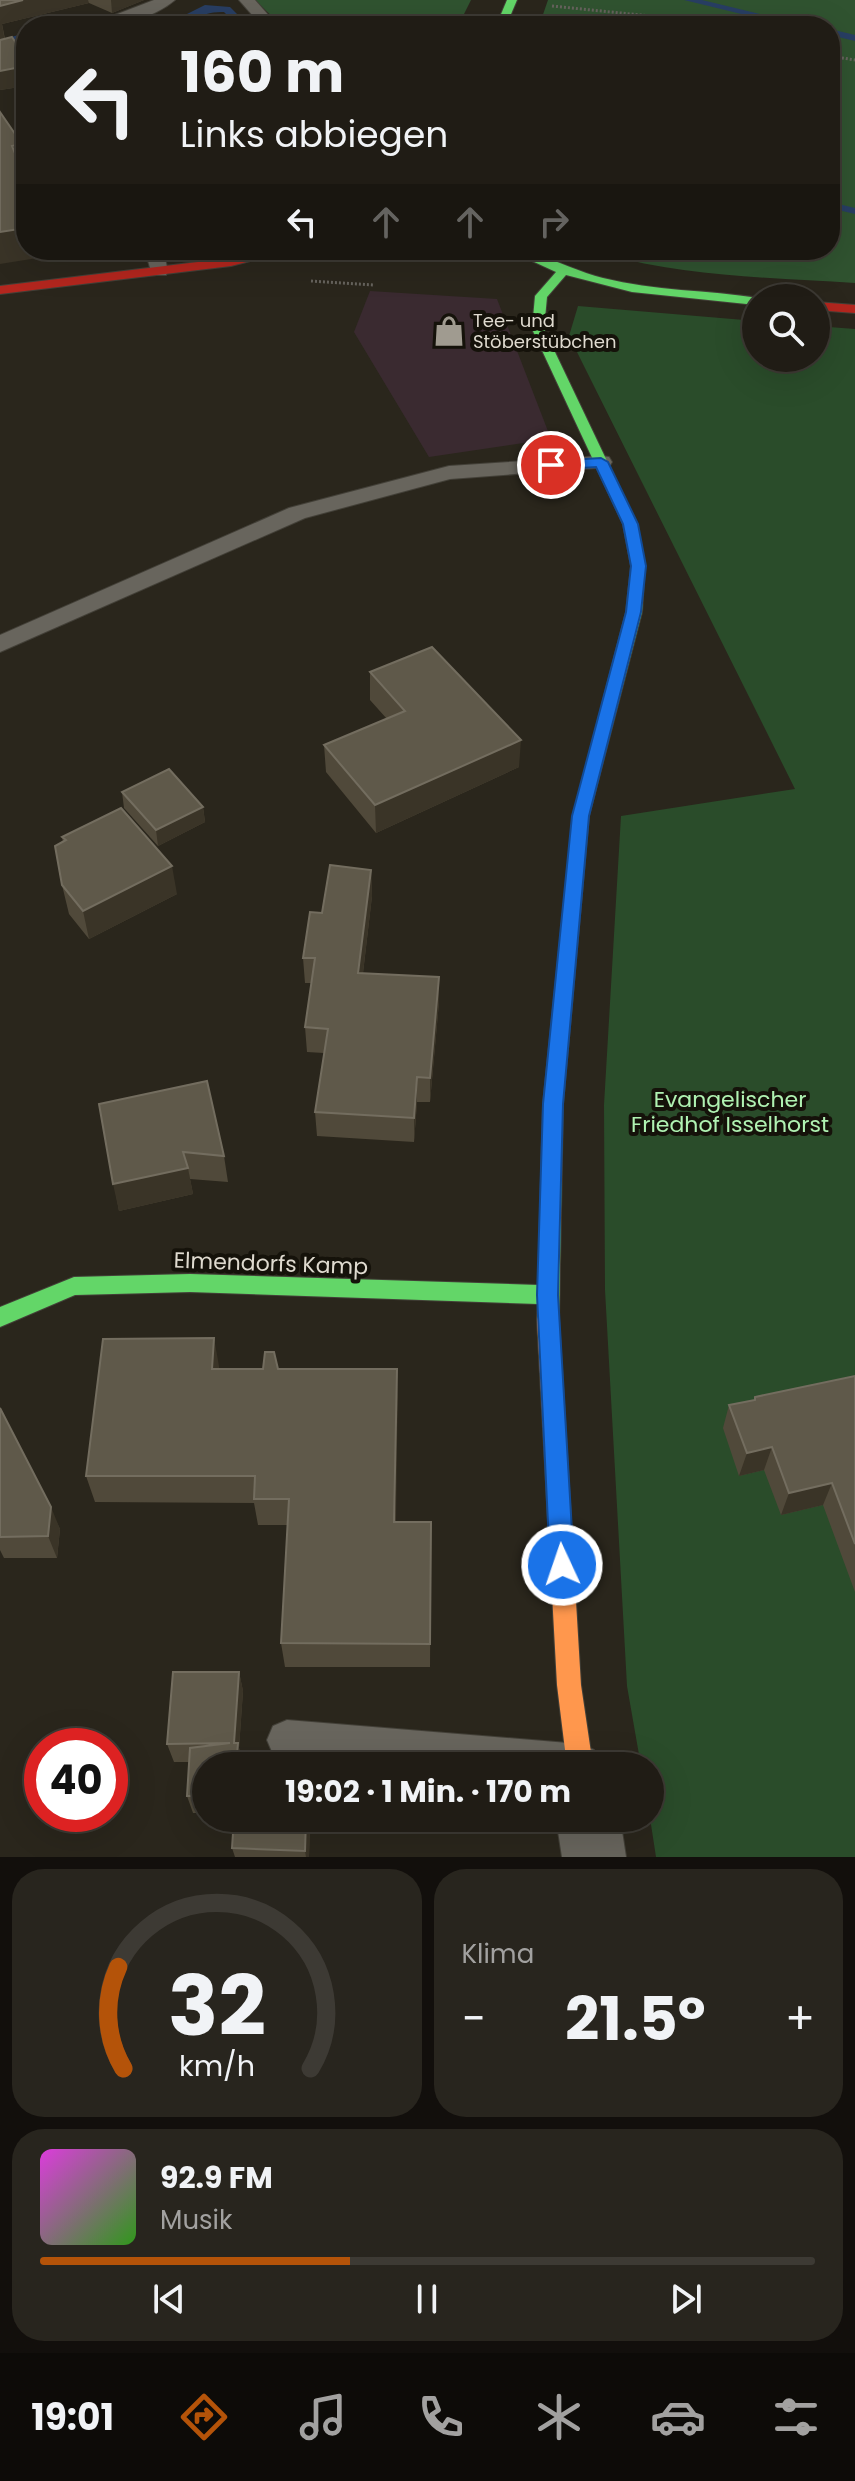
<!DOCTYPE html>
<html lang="de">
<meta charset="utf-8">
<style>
:root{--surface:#201c15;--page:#28251e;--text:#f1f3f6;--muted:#a2a1a0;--line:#3d3a34;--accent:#b45309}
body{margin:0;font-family:Poppins,sans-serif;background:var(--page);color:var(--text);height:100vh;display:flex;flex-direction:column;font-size:30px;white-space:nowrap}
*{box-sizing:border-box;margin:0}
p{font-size:26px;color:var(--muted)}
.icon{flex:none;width:44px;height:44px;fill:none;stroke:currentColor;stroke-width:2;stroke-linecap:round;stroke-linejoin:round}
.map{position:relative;height:1857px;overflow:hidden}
.panel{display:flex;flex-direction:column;gap:12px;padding:12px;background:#120f0c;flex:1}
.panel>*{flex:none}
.hud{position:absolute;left:16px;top:16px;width:824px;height:244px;border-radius:32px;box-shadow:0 8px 32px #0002,0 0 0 2px var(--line);background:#201c15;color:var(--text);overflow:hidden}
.fabs{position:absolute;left:742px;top:284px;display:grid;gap:16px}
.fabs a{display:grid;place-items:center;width:88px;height:88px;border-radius:50%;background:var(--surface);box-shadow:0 8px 32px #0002,0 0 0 2px var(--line);font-size:40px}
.speed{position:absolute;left:24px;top:1728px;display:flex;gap:16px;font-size:40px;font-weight:700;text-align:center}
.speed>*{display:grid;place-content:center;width:104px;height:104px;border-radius:50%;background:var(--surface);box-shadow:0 8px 32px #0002,0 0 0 2px var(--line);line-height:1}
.speed .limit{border:12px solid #d22;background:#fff;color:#111}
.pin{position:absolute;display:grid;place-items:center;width:68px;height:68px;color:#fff;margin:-34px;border:4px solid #fff;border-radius:50%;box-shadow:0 2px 8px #0007}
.me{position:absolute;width:88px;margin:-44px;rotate:357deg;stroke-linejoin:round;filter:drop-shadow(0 0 6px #0008)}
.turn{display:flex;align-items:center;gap:28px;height:168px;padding:0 32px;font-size:36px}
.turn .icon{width:104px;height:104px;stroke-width:2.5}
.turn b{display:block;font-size:56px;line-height:68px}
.lanes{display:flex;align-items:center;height:76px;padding:0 32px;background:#0003;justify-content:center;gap:40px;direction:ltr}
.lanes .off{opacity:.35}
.big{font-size:60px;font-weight:700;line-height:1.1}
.panel .widget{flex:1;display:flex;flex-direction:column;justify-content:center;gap:12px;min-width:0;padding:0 28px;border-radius:32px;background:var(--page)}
.panel .dial{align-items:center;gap:0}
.dial svg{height:208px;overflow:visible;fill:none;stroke:var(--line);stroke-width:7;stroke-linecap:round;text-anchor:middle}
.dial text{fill:var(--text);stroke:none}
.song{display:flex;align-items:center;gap:24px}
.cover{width:96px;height:96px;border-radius:12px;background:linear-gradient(135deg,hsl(300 70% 55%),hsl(110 70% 35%))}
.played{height:8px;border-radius:4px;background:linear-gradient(90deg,var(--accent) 40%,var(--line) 40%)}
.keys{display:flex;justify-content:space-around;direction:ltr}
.heat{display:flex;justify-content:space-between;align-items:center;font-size:44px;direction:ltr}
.panel .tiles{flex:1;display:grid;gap:12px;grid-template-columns:1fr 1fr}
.widget:last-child{grid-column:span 2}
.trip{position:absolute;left:192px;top:1752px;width:472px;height:80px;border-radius:40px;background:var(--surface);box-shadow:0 8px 32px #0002,0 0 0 2px var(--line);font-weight:700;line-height:80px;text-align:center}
.menu{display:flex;height:128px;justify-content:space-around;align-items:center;background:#0d0b08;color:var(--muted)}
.menu .icon{width:56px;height:56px}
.menu .on{color:var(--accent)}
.menu b{font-size:36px;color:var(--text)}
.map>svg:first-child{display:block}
.commercial{fill:#3a2a30}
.green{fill:#2a4c2a}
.forest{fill:#305330}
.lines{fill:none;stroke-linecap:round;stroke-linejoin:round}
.stream{fill:#283e63;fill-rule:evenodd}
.lane-casing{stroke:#434038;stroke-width:2}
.street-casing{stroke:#434038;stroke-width:2}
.fast-casing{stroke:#434038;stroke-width:2}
.slow-casing{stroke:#434038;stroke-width:2}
.jam-casing{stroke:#434038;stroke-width:2}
.path{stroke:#66635d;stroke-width:3;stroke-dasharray:2 2;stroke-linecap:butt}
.lane{fill:#68655d;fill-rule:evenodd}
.street{fill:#68655d;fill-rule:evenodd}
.fast{fill:#63d668;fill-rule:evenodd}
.slow{fill:#ff974d;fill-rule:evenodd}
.jam{fill:#b3261e;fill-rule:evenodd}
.wall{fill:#50493a}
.shaded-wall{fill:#3a3427}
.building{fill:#5f594a;stroke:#736d5f;stroke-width:2}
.route{fill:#1a73e8;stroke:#114b97;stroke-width:2}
.labels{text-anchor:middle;stroke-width:8;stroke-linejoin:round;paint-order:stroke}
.far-poi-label{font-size:18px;fill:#dfdacf;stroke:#15120a;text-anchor:start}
.park-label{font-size:22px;fill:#b0f2b2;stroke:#15120a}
.street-label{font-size:22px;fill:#dfdacf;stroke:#15120a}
</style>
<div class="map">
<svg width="855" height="1857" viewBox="0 0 855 1857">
<rect width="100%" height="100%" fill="#2a261c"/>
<!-- commercial -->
<path class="commercial" d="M370 291 497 299 551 439 429 457 354 332Z"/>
<!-- green -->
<path class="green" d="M578 306 756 321V358H816V326L855 329V1857H656L650 1818V1766H641L627 1686 605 1290 604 1105 621 816 795 789 569 336Z"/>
<!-- forest -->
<g class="forest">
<path d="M255 0H471L458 26H282Z"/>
<path d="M548 0H855V283C767 277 676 277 592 250H830V26H539Z"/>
</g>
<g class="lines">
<!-- stream -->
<g class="stream">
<path d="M684 0H702L809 26H791Z"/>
<path d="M205 5 230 7 249 26H238L224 12C199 11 187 26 163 26Z"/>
<path d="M81 18 85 19V23L59 26Z"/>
<path d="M830 29 855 35V41L830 35Z"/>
<path d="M26 33V39L0 46V40Z"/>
<path d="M830 202 855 208V214L830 208Z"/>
</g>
<defs>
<g id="lane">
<path d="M154 0H175C152 20 115 26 86 26Z"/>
<path d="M239 0H255L278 26H262Z"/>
<path d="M26 39V49L0 57V47Z"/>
<path d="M145 250H163L168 271 166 275H152Z"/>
<path d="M601 456 609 457 612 462 609 467 450 479 305 518 0 652V635L289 508 449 466Z"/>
<path d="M287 1720 580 1744 594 1750 600 1764 364 1766 287 1760 273 1754 267 1740 273 1726Z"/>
</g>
<path id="street" d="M556 1818H620L626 1857H562Z"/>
<g id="fast">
<path d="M507 0H517L506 26H496Z"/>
<path d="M508 250C538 250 573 271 603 278 655 291 707 290 759 298H756V305L632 292 566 275 547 297 544 329 637 524 645 566 642 612 589 816 563 1104 559 1319 556 1326 548 1329 540 1326 537 1319 538 1304 190 1292 75 1295 0 1327V1307L74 1277 190 1274 538 1285 543 1104 573 816 626 612 631 566 623 524 532 329 535 296 556 272Z"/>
</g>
<path id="slow" d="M548 1309 556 1312 559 1319 581 1685 593 1766H567L557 1685 537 1319 540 1312Z"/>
<g id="jam">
<path d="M270 250H292L231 266 0 294V286L231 258Z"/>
<path d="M816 302 855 305V313L816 310Z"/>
</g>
</defs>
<!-- lane casing -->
<use href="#lane" class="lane-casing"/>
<!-- street casing -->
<use href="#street" class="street-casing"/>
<!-- fast casing -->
<use href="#fast" class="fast-casing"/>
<!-- slow casing -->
<use href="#slow" class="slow-casing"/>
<!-- jam casing -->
<use href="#jam" class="jam-casing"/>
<!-- path -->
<g class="path">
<path d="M552 6 670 18 700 26"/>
<path d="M830 56 855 60"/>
<path d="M311 281 374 285"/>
</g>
<!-- lane -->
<use href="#lane" class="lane"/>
<!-- street -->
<use href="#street" class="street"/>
<!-- fast -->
<use href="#fast" class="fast"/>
<!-- slow -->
<use href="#slow" class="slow"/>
<!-- jam -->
<use href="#jam" class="jam"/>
</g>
<!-- wall -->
<g class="wall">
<path d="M0 0H144L112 13 89 3 2 24 5 39 26 86 0 90Z"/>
<path d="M370 672 519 767 376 833 326 772 324 745 387 719 370 700Z"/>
<path d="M122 792 203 807 205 822 158 846 124 808Z"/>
<path d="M62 837 177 894 89 939 69 914 62 885 63 842Z"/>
<path d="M371 870 372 896 363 973 439 977V1002L430 1102H417L414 1142 317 1136 315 1112 324 1053 307 1052 305 1027 312 983H305L303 958 322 913Z"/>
<path d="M99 1104 224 1156 228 1182 190 1179 193 1194 119 1211Z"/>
<path d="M219 1366V1369H397L396 1522H431L430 1667H285L281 1643 288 1525H258L254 1503 95 1502 86 1476Z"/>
<path d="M855 1376V1592L823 1505 781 1515 764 1470 739 1476 723 1428 729 1405 754 1400 755 1397Z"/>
<path d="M0 1408 60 1529 57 1558H4L0 1550Z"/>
<path d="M239 1672 243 1691 239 1748 243 1761 206 1766V1813H193L187 1796 189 1762H174L167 1744Z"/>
<path d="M234 1818H310L309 1857H235L232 1848Z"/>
</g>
<!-- shaded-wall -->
<g class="shaded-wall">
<path d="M23 0H88L89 3 2 24 5 42 0 44V6Z"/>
<path d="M111 0H144L112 13Z"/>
<path d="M26 66V86L0 90V71Z"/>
<path d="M22 144 26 174 18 176 12 146Z"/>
<path d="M26 228V250H49L50 256 0 264V232Z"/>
<path d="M521 740 519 767 376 833 375 805Z"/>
<path d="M203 807 205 822 158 846 156 830Z"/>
<path d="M172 866 177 894 89 939 83 911Z"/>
<path d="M371 870 372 896 360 998 358 973Z"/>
<path d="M439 977V1002L430 1102V1078Z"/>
<path d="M417 1077V1102L414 1142V1118Z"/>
<path d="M188 1168 193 1194 119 1211 113 1184Z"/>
<path d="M214 1338 219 1366 217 1397 212 1369Z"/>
<path d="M397 1369 398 1397 395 1548 394 1522Z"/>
<path d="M772 1447 764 1470 739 1476 747 1453Z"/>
<path d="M832 1483 823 1505 781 1515 789 1493Z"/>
<path d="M51 1507 60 1529 57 1558 48 1536Z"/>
<path d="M239 1672 243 1691 239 1748 243 1761 242 1766H236L234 1743Z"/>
<path d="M306 1818H310L309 1857H306L305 1851Z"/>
</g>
<!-- building -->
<g class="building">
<path d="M0 0H23L0 6Z"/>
<path d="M12 37 26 58V66L0 71V40Z"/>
<path d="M0 112 22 144 12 146 26 180V228L0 232Z"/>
<path d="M432 647 521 740 375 805 324 745 405 711 370 672Z"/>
<path d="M169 769 203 807 156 830 122 792Z"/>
<path d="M121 808 172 866 83 911 62 885 55 846 66 840 62 837Z"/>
<path d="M330 865 371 870 358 973 439 977 430 1078 417 1077 414 1118 315 1112 328 1029 305 1027 315 958H303L310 912 322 913Z"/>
<path d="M207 1081 224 1156 183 1152 188 1168 113 1184 99 1104Z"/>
<path d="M214 1338 212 1369H263L265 1352H274L278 1369H397L394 1522H431L430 1644 281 1643 289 1499H254L255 1476H86L103 1339Z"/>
<path d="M855 1376V1544L832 1483 789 1493 772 1447 747 1453 729 1405 755 1400V1397Z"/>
<path d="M0 1408 51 1507 48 1536 0 1537Z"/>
<path d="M173 1672H239L234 1743H238L236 1766H206V1796H187L190 1748 230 1743 167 1744Z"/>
<path d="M234 1818H306L305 1851 232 1848Z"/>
</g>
<!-- route -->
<path class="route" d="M601 458 608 462 638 524 646 566 641 612 589 816 563 1104 558 1295 574 1565 571 1574 562 1577 554 1574 550 1565 537 1295 543 1104 572 816 626 612 631 566 623 524 596 467 551 470 544 465 551 461Z"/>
<!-- icons -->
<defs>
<symbol id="shop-bare" viewBox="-9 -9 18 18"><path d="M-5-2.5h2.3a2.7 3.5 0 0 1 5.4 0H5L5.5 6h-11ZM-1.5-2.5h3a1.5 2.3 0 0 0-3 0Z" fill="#a09b90" stroke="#15120a" stroke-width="2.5" paint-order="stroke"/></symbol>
</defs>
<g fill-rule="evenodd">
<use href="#shop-bare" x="427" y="309" width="44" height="44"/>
</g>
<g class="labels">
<!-- far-poi labels -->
<g class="far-poi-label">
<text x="473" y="327">Tee- und<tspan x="473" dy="21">Stöberstübchen</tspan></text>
</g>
<!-- park labels -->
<g class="park-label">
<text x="730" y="1107">Evangelischer<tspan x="730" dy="25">Friedhof Isselhorst</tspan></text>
</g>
<!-- street labels -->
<g class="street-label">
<text transform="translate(271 1263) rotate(2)" y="8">Elmendorfs Kamp</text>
</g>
</g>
</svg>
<div class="fabs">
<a><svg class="icon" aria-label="search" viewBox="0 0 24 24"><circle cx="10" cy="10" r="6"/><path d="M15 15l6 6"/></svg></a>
</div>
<div class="speed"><div class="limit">40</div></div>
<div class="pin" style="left:551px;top:465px;background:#d93025"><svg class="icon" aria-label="arrive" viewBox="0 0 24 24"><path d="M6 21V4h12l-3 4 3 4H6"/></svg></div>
<svg class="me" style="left:562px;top:1565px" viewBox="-20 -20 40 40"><circle r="17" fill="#1a73e8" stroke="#fff" stroke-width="3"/><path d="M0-11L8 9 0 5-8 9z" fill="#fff"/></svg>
<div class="trip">19:02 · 1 Min. · 170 m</div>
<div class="hud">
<div class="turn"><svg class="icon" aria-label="left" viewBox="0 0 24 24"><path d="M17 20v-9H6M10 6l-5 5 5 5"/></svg><div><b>160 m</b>Links abbiegen</div></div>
<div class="lanes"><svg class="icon" aria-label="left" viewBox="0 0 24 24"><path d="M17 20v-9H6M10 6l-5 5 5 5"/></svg><svg class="icon off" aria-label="ahead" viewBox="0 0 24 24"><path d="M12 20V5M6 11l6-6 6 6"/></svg><svg class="icon off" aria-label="ahead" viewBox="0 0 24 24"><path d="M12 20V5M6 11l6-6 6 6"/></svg><svg class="icon off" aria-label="right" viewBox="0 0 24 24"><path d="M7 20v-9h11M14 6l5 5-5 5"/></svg></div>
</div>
</div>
<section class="panel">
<div class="tiles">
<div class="widget dial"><svg viewBox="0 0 100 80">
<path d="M14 69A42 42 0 1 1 86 69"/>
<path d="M14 69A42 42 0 0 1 12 30" stroke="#b45309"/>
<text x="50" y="56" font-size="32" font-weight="700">32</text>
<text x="50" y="72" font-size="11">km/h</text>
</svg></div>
<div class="widget"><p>Klima</p>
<div class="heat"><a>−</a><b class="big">21.5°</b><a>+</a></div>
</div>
<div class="widget">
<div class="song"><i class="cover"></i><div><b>92.9 FM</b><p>Musik</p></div></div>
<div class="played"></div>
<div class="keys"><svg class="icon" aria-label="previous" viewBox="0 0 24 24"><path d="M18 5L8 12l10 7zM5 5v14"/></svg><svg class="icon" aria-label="pause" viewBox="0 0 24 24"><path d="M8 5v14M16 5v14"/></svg><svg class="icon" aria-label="next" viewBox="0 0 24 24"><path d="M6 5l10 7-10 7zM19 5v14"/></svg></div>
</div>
</div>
</section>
<nav class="menu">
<b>19:01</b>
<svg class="icon on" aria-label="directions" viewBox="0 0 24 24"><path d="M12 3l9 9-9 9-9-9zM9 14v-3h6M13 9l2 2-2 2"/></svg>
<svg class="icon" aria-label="music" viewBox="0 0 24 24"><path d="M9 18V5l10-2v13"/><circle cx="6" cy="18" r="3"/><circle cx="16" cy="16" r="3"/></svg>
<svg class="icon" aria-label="phone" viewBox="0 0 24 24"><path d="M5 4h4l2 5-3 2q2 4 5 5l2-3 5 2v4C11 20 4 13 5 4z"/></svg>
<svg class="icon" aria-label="climate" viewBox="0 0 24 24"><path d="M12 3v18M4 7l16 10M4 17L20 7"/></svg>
<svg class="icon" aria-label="car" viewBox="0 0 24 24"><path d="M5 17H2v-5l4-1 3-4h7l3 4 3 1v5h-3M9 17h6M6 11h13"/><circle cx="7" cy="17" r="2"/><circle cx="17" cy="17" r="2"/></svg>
<svg class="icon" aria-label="filters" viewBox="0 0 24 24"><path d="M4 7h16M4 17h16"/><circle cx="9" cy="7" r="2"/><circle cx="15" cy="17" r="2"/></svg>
</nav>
